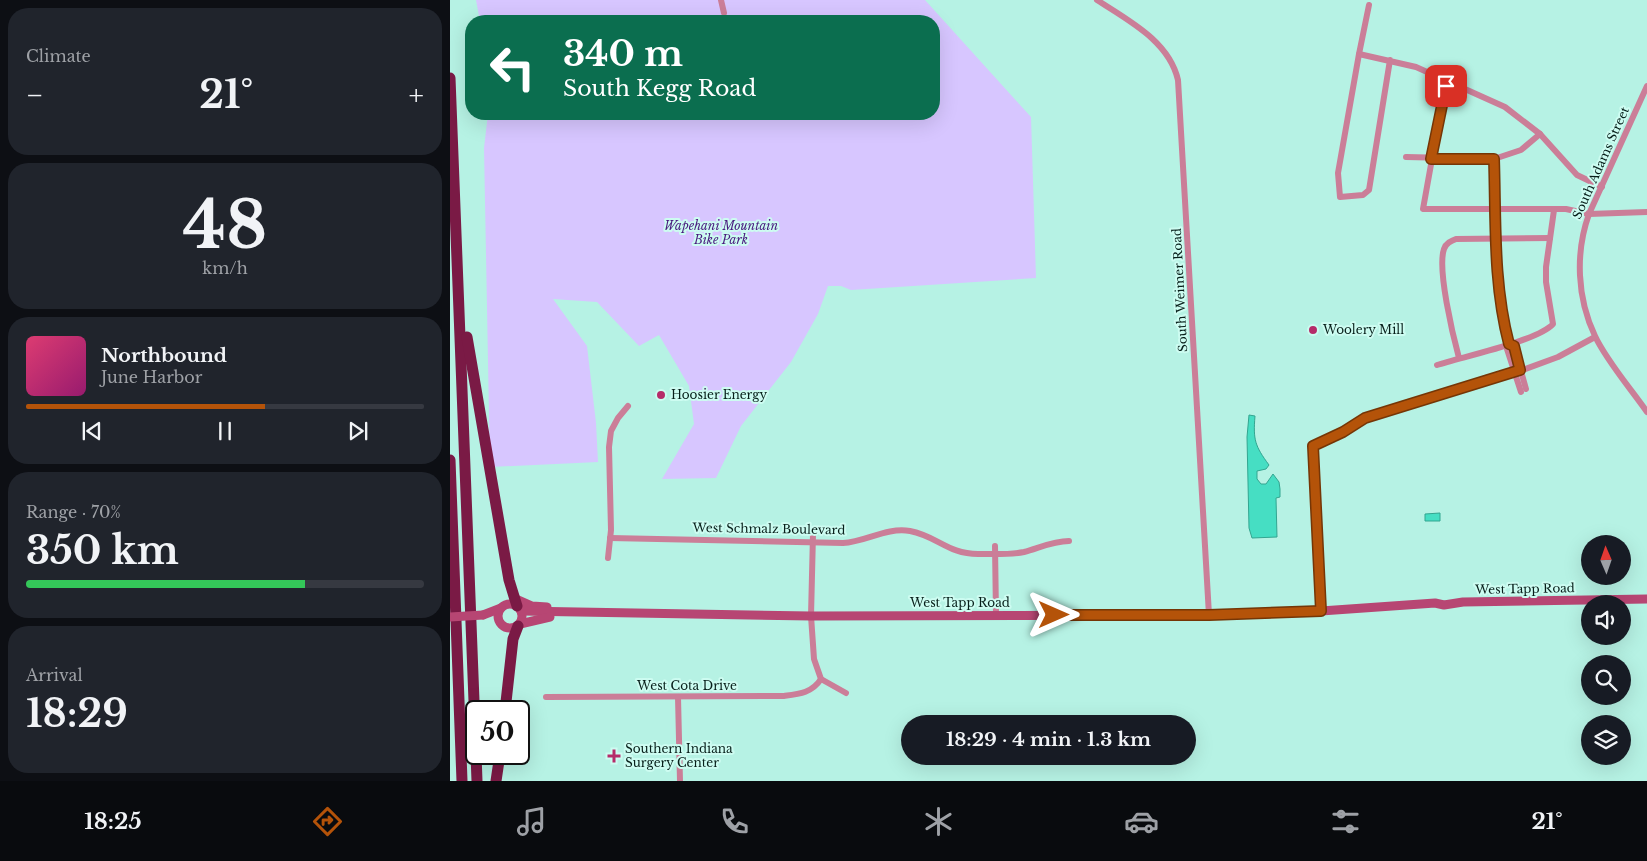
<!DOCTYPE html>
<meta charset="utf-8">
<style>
:root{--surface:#171b24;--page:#20242c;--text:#f1f3f6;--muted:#9ea1a6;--line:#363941;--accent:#b45309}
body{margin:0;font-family:"Libre Baskerville",serif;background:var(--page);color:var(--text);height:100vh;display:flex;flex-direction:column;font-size:19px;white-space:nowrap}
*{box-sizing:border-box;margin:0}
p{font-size:16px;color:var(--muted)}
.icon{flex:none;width:28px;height:28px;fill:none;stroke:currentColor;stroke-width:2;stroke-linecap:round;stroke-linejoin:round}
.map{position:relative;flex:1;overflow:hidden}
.details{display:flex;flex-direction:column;gap:8px;padding:8px;background:#0d0f14;width:450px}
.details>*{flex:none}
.hud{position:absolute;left:15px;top:15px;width:475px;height:105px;border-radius:20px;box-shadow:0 5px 20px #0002;background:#0b6e4f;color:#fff;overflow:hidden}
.needle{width:32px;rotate:358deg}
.buttons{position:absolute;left:1131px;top:535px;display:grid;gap:10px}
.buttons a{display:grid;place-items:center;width:50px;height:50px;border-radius:50%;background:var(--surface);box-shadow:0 5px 20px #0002;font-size:25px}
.speed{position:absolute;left:15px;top:700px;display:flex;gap:10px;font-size:25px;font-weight:700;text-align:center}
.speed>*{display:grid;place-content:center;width:65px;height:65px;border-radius:50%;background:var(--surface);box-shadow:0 5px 20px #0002;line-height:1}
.speed .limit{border:2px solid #111;border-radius:8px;background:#fff;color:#111}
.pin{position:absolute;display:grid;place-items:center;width:42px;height:42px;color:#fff;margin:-21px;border-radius:10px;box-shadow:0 2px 8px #0006}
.me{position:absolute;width:55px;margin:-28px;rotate:90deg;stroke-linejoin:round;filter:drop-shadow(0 0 4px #0008)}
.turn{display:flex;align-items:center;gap:18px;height:105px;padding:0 15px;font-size:22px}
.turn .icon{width:65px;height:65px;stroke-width:2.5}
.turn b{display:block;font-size:35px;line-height:42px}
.big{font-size:38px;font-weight:700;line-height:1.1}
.details .widget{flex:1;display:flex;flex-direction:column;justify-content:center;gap:8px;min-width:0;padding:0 18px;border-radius:20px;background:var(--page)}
.details .dial{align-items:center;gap:0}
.dial b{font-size:65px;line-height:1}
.song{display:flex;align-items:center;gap:15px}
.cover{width:60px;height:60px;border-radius:8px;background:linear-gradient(135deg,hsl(340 70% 55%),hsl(320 70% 35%))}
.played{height:5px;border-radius:2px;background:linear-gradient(90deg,var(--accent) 60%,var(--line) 60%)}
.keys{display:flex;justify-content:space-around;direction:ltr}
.heat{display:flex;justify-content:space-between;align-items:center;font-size:28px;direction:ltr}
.charge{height:8px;border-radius:4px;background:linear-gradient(90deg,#34c759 70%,var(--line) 0)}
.trip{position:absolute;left:451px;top:715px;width:295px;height:50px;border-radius:25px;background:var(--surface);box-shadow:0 5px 20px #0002;font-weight:700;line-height:50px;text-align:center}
.dock{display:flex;height:80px;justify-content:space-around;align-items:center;background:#090b0e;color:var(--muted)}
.dock .icon{width:35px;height:35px}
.dock .current{color:var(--accent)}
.dock b{font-size:22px;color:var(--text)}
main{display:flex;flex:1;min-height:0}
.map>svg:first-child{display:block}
.green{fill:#d7c6ff}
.water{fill:#46dec3;stroke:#33a590}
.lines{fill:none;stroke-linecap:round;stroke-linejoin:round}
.street{stroke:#cb7e98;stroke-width:6}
.secondary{stroke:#b74673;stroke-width:9}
.highway{stroke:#7a1a45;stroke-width:11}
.secondary-bridge{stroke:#b74673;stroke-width:9}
.route-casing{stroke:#753606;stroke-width:12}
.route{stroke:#b45309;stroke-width:9}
.poi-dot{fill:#b52b69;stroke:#cdfcf1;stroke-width:2}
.labels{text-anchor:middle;stroke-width:4;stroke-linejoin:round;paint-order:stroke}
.street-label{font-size:12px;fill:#071f1a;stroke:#cdfcf1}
.park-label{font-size:12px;font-style:italic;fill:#481a7e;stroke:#cdfcf1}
.poi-label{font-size:12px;fill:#071f1a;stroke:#cdfcf1;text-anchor:start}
</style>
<main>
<section class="details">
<div class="widget"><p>Climate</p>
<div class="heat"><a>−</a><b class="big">21°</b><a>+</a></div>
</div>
<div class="widget dial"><b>48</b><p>km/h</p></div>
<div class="widget">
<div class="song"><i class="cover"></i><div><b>Northbound</b><p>June Harbor</p></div></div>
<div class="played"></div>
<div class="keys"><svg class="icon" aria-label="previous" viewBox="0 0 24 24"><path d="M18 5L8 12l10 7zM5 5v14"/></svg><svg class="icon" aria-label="pause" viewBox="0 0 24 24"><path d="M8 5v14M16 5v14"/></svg><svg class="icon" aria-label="next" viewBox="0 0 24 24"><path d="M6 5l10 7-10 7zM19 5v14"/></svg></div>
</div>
<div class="widget"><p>Range · 70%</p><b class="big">350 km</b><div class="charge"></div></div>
<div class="widget"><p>Arrival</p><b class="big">18:29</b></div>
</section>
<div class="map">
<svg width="1197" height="781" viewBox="0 0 1197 781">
<rect width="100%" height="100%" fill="#b6f2e4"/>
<!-- green -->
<path class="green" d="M26 0H475L581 117 586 278 401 290 391 286H378L368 314 341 362 291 426 266 478 212 479 244 424 239 386 209 335 189 346 147 302 103 299 137 346 146 423 148 462 40 467 34 148 38 114H484V21H30Z"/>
<!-- water -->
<g class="water">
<path d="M799 415 805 416C803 440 805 446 819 465L816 469 807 471V479L811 484H816L823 474 829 482 830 489V497L826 498 827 537 802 538 799 528 797 437Z"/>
<path d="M990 513V521H975V514Z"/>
</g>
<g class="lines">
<!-- street -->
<g class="street">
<path d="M271 0 274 13"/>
<path d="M647 0C679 21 719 41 728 80L759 615"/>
<path d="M909 54 919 5"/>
<path d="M940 60 919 190 913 195 890 197 888 173 909 54 966 67 1055 107 1090 134 1127 175 1152 187"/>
<path d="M996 81 973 209H1116L1139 214 1197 212"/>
<path d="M1197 86 1139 214C1125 253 1127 298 1145 336 1156 360 1181 389 1197 412"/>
<path d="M956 157 1044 159 1071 150 1090 134"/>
<path d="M1044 159C1045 205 1043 252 1049 297 1051 311 1061 338 1057 349L1071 392"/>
<path d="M1059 344 1064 346 1076 389"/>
<path d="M1009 358C1003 336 987 269 994 249 996 243 1001 241 1006 239L1100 238"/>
<path d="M987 365C1011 357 1088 341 1103 324L1096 282V267L1104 210"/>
<path d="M363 534 361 616 364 659 371 679 396 693"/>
<path d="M160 538 393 543C416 542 436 527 460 531 487 536 498 554 528 554 543 554 560 555 574 552 589 548 603 541 619 541"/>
<path d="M545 546 546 615"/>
<path d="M158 558 161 530 159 447 161 431 168 418 178 406"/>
<path d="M871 611 863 446 893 432 915 418 1067 372 1108 357 1145 337"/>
<path d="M96 697 333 696C349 694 362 693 371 679"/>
<path d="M228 697 230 781"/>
</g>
<!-- secondary -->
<g class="secondary">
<path d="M64 598 82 606 97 607"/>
<circle cx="60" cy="616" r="12"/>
<path d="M71 611 361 616 759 615 871 611 985 603 994 605 1013 602 1197 599"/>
<path d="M33 615 51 608"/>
<path d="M70 624 100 617"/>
</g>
<!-- highway -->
<g class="highway">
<path d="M0 78 26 753"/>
<path d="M17 337 59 580 67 606"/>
<path d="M0 460 12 781"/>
<path d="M55 711 63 639 68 626"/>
<path d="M26 754 27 781"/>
<path d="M46 781 50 754"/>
</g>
<!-- secondary-bridge -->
<path class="secondary-bridge" d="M0 617 33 615"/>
</g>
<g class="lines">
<defs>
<path id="route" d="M604 615H759L871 611 863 446 893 432 915 418 1070 370 1064 346 1059 344C1043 283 1046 221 1044 159H981L996 86"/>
</defs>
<!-- route casing -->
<use href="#route" class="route-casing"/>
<!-- route -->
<use href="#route" class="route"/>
</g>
<!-- markers -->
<g class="poi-dot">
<circle cx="863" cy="330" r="5"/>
<circle cx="211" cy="395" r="5"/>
<path d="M161.5 748.5h5v5h5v5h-5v5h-5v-5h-5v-5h5z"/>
</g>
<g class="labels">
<!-- street labels -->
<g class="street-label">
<text transform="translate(1151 163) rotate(-66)" y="4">South Adams Street</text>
<text transform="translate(730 290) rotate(-93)" y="4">South Weimer Road</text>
<text transform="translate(319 529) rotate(1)" y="4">West Schmalz Boulevard</text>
<text transform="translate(1075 589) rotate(-1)" y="4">West Tapp Road</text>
<text x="510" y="607">West Tapp Road</text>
<text x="237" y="690">West Cota Drive</text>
</g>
<!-- park labels -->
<g class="park-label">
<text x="271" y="230">Wapehani Mountain<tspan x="271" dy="14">Bike Park</tspan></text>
</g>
<!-- poi labels -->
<g class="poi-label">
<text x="873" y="334">Woolery Mill</text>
<text x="221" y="399">Hoosier Energy</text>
<text x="175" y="753">Southern Indiana<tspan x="175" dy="14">Surgery Center</tspan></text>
</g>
</g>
</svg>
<div class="buttons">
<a><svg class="needle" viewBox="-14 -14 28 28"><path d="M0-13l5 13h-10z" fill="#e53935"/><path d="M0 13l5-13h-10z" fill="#9ea1a6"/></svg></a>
<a><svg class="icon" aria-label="sound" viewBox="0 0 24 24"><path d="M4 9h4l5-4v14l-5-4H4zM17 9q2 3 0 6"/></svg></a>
<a><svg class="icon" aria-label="search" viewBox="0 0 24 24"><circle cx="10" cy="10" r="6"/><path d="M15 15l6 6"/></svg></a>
<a><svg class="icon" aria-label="layers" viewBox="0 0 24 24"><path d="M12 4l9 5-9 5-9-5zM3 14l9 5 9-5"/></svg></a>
</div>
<div class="speed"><div class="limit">50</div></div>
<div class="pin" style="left:996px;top:86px;background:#d93025"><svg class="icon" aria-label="arrive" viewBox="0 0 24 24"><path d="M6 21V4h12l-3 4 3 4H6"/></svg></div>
<svg class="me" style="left:604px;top:615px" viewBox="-20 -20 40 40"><path d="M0-17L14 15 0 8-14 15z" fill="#b45309" stroke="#fff" stroke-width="4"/></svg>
<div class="trip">18:29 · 4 min · 1.3 km</div>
<div class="hud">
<div class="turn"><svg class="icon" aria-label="left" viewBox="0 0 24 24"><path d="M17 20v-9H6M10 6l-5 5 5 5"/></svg><div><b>340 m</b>South Kegg Road</div></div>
</div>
</div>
</main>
<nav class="dock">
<b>18:25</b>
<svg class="icon current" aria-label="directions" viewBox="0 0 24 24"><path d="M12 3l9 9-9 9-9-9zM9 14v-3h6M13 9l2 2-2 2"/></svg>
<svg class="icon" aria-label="music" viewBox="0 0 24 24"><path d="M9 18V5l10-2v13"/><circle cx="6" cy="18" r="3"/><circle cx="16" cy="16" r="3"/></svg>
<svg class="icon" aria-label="phone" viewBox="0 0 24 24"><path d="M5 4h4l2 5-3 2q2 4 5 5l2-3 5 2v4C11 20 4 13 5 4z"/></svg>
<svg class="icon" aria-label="climate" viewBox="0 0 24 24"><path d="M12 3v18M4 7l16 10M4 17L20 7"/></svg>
<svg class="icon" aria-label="car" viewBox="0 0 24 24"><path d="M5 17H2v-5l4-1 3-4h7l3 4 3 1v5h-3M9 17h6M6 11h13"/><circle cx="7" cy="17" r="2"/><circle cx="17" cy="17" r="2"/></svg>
<svg class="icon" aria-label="filters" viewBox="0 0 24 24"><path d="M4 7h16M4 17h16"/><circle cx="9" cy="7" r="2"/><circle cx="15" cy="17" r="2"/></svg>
<b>21°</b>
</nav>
